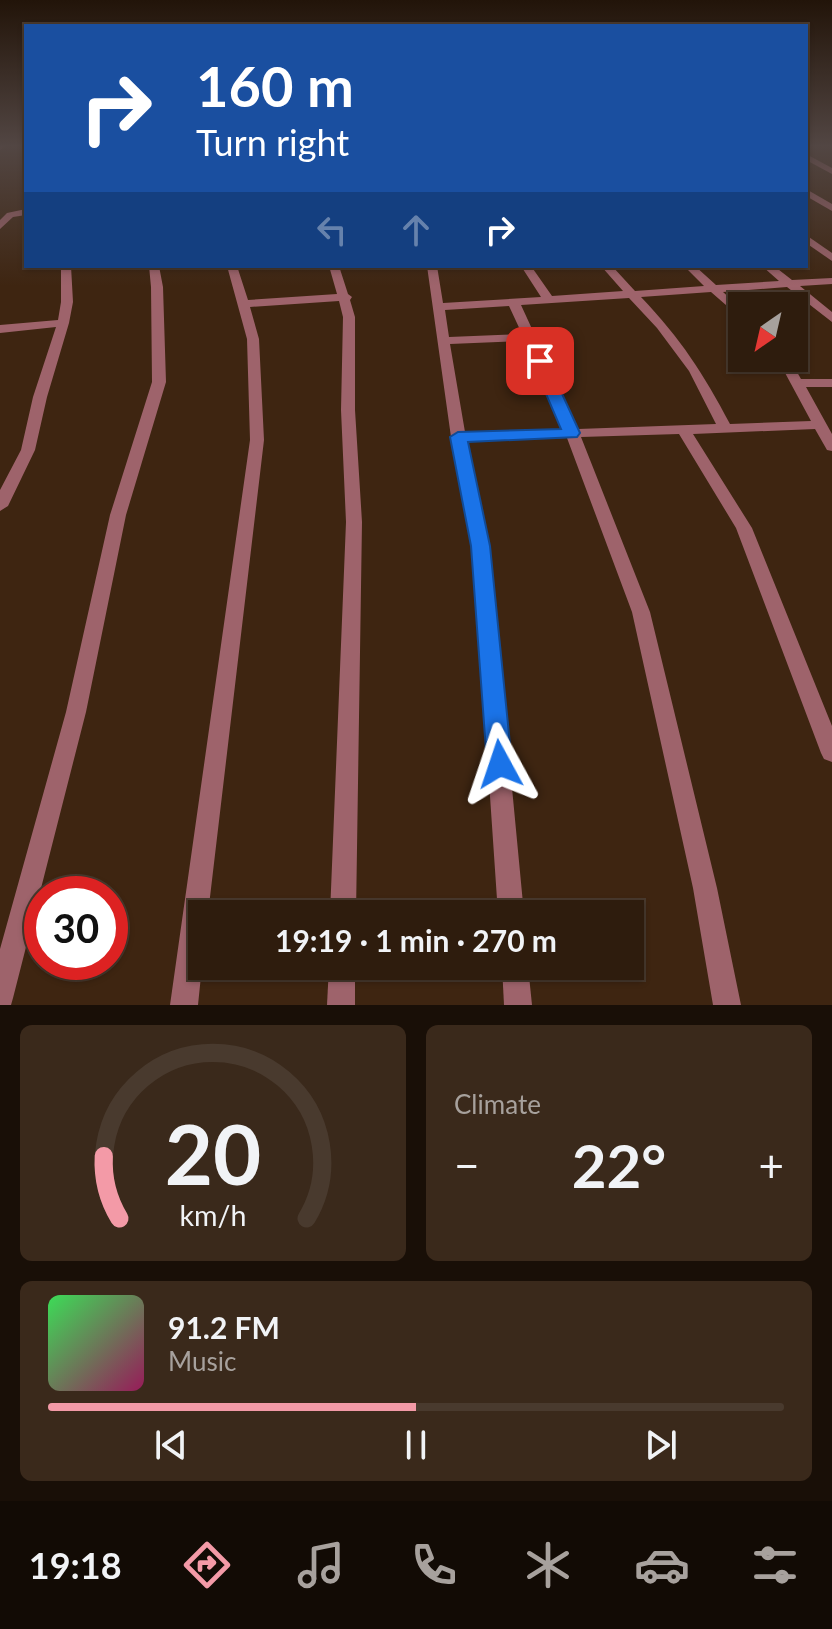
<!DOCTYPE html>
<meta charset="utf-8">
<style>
:root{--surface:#2e1c0d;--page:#3a291b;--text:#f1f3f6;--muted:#a7a19d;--line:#493a2e;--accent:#f39aa7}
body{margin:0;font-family:Lato,sans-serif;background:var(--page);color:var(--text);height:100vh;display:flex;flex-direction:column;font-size:30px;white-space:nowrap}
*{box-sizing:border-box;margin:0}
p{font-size:26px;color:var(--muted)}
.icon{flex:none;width:44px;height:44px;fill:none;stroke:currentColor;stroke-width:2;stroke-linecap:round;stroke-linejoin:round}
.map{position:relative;height:1005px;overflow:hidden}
.sheet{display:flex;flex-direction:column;gap:20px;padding:20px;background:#190f07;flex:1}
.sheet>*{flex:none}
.hud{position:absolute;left:24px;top:24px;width:784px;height:244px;border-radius:0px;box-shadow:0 2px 6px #0004,0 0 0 2px var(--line);background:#1a4fa0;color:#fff;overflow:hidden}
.needle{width:52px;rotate:214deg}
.buttons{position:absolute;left:728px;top:292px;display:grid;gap:16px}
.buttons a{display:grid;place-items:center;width:80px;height:80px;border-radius:0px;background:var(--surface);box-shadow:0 2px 6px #0004,0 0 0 2px var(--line);font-size:40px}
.speed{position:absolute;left:24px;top:876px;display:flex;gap:16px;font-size:40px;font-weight:700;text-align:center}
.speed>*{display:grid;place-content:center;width:104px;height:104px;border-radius:50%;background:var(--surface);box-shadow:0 2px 6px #0004,0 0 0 2px var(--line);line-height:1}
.speed .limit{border:12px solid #d22;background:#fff;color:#111}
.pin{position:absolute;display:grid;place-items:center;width:68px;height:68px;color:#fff;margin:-34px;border-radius:16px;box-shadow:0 4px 12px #0006}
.me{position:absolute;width:88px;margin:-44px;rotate:355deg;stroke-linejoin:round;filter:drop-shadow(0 0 6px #0008)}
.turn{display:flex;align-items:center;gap:28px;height:168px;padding:0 40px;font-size:36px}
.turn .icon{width:104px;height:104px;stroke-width:2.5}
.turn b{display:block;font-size:56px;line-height:68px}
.lanes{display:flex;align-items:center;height:76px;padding:0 40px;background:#0003;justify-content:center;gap:40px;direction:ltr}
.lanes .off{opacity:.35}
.big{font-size:60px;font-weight:700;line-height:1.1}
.sheet .card{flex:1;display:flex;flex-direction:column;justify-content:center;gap:12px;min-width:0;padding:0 28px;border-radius:12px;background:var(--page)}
.sheet .dial{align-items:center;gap:0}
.dial svg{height:208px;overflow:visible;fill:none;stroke:var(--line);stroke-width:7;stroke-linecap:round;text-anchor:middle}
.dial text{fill:var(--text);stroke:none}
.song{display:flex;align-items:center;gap:24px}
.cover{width:96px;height:96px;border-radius:12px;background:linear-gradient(135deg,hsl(130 70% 55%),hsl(330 70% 35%))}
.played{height:8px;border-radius:4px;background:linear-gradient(90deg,var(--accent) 50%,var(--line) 50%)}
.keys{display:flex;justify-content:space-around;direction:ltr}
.heat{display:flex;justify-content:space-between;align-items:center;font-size:44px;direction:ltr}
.sheet .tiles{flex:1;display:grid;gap:20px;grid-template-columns:1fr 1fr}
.card:last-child{grid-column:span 2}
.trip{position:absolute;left:188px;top:900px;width:456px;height:80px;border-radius:0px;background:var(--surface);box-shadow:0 2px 6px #0004,0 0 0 2px var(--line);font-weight:700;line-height:80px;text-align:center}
.tabs{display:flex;height:128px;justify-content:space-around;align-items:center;background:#120b05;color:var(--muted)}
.tabs .icon{width:56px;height:56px}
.tabs .current{color:var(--accent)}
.tabs b{font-size:36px;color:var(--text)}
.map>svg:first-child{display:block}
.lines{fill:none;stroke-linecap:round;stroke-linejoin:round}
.street{fill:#9e636b;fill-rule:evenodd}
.route{fill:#1a73e8;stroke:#114b97;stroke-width:2}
</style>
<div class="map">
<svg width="832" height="1005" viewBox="0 0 832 1005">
<rect width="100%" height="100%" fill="#3e2511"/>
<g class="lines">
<!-- street -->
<g class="street">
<path d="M0 146H5L0 150Z"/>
<path d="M806 154 832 168V174L806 160Z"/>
<path d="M806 189 832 204V211L806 196Z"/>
<path d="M26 209V215L13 217 0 229V220L7 213Z"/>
<path d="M806 235 832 253V261L806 243Z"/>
<path d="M61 266H71L73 302 69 323 47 397 35 450 8 506 0 511V490L21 450 33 397 56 327 0 333V325L58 320 61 302Z"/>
<path d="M149 266H159L163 287 166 382 126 515 86 712 13 998 11 1005H0V949L66 712 110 515 152 382 151 287Z"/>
<path d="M227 266H237L248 300 337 294 329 266H339L348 294 352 297 350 300 355 317V410L362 522 356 914H330L346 522 341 410 343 317 339 301 250 307 259 339 264 440 208 914H202V966L198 1005H170L250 440 247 339Z"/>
<path d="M427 266H437L443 303 541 297 521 266H531L552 296 623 291 601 266H612L635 291 704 286 684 266H695L716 285 779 281 762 266H774L792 280 832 278V284L800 286 832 312V322L787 287 723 292 742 309V319L711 292 641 297C681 339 703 373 730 424L811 421 777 358H789L801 379H832V387H806L832 434V451L827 450 815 429 693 434 752 528 832 726V762L824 759 821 753 736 528 679 434 581 437 650 612 717 888 741 1005H713L693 888 632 612 567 438 466 441 489 546 524 914H498L473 546 451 437ZM629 298 657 328 689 371 716 424 578 429 521 305ZM509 306 522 334 449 337 445 310ZM525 341 563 429 465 432 450 344Z"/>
<path d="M329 966H355V1005H327Z"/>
<path d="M502 966H528L532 1005H504Z"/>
</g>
</g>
<!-- sky -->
<linearGradient id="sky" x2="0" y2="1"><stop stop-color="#221409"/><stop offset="0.51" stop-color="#524643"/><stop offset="1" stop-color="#524643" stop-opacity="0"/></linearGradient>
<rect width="832" height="286" fill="url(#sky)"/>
<!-- route -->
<path class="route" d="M540 356 547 361 580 433 577 437 468 442 490 546 512 764 508 771 500 774 491 771 487 764 471 546 450 437 458 432 561 429 532 361Z"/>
</svg>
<div class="buttons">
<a><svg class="needle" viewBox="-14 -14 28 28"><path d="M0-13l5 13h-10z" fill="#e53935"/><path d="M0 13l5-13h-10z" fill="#a7a19d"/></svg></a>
</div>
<div class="speed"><div class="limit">30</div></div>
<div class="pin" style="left:540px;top:361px;background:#d93025"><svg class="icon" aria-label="arrive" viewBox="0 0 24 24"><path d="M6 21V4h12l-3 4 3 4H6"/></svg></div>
<svg class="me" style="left:500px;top:764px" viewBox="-20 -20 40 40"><path d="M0-17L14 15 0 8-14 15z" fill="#1a73e8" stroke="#fff" stroke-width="4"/></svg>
<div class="trip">19:19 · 1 min · 270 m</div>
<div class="hud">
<div class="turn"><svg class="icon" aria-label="right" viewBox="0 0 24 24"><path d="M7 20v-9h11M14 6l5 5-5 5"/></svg><div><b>160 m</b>Turn right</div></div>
<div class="lanes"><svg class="icon off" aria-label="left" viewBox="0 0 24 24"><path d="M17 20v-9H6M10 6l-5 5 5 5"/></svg><svg class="icon off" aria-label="ahead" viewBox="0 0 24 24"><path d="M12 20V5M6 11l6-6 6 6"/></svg><svg class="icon" aria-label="right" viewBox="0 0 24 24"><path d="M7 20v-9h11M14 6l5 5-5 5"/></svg></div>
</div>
</div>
<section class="sheet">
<div class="tiles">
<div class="card dial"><svg viewBox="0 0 100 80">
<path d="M14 69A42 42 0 1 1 86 69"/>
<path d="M14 69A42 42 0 0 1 8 45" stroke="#f39aa7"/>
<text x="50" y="56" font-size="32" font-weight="700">20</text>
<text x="50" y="72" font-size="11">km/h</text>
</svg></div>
<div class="card"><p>Climate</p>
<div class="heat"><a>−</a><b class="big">22°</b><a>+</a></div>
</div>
<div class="card">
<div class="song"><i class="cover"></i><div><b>91.2 FM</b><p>Music</p></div></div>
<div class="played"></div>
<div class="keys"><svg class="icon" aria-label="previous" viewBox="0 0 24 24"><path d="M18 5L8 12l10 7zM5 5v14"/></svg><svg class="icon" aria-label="pause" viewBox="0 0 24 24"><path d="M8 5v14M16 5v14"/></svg><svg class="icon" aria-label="next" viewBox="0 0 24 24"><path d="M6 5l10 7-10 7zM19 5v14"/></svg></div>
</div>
</div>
</section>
<nav class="tabs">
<b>19:18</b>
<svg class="icon current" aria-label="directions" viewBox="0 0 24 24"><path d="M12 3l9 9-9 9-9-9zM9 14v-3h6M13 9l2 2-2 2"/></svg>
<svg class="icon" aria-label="music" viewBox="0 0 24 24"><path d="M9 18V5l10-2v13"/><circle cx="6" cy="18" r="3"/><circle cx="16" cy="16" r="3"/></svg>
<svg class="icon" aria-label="phone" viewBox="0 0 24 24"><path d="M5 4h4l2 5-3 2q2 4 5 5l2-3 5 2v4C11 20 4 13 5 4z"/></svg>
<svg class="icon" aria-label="climate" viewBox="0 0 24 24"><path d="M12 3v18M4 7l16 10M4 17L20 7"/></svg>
<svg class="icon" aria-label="car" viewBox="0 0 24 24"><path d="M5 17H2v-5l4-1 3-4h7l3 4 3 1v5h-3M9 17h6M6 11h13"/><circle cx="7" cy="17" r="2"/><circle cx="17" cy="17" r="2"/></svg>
<svg class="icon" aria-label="filters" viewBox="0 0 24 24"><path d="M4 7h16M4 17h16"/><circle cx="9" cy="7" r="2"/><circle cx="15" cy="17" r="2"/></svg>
</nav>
